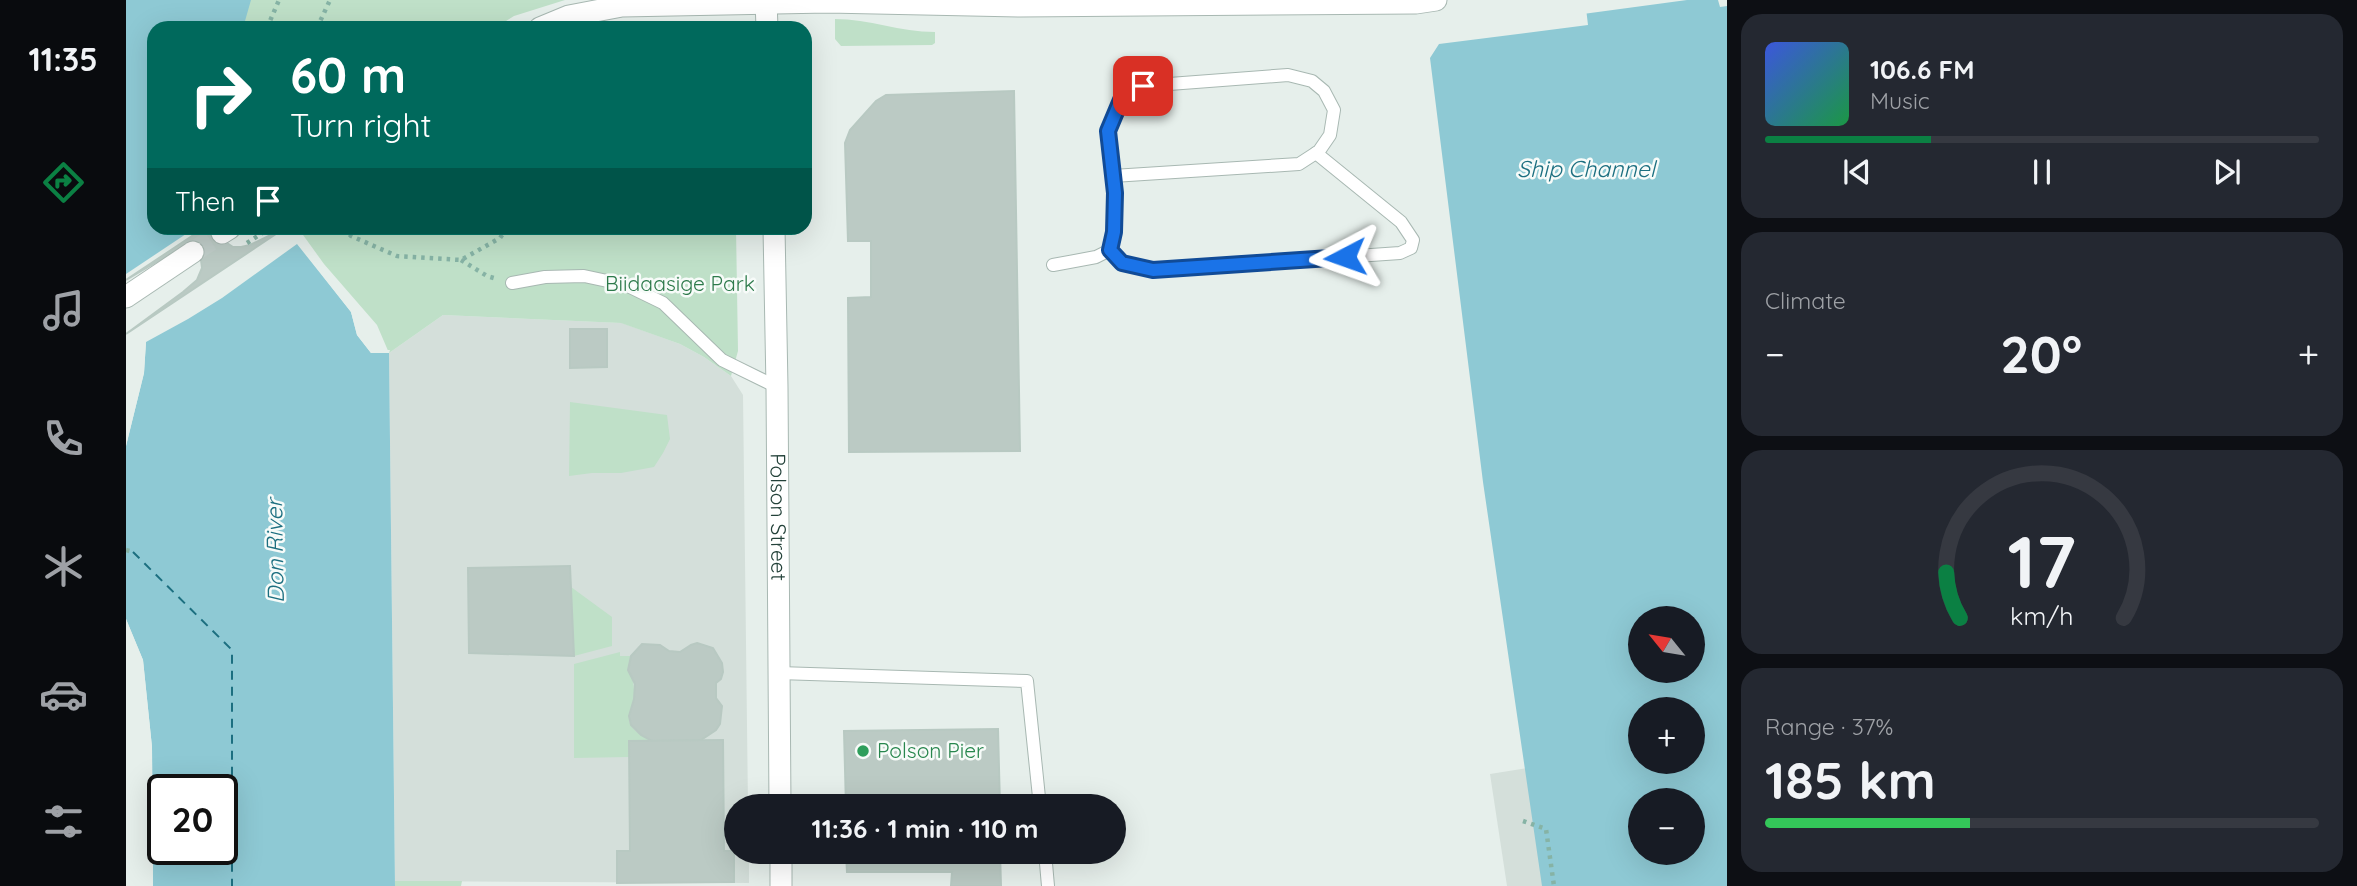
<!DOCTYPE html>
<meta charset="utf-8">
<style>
:root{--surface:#171b24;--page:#242831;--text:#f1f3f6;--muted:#9ea1a6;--line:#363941;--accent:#0b8043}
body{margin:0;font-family:Quicksand,sans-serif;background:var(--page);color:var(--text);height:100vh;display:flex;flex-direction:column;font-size:26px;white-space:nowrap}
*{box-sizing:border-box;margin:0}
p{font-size:23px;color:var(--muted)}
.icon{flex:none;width:38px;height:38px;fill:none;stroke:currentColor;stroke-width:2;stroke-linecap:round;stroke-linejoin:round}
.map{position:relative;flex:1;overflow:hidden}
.panel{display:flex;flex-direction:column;gap:14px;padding:14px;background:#0d0f14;width:630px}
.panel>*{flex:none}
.guide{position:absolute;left:21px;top:21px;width:665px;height:214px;border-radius:21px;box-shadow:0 7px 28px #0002;background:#00695c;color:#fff;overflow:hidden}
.needle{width:46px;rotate:300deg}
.fabs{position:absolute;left:1502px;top:606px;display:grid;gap:14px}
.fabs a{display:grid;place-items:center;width:77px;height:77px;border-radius:50%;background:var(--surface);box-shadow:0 7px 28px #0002;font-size:35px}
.speed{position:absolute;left:21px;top:774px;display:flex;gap:14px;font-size:35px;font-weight:700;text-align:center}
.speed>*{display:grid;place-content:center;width:91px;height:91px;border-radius:50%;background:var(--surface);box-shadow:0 7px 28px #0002;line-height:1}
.speed .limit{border:4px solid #111;border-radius:10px;background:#fff;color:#111}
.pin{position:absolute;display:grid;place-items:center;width:60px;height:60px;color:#fff;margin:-30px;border-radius:14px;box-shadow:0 4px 10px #0006}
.me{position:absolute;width:77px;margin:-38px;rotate:266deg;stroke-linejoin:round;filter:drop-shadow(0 0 5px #0008)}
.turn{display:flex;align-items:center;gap:24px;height:147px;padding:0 28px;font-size:32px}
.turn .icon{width:91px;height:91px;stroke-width:2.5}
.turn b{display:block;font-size:49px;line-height:60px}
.then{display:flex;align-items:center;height:66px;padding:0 28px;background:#0003;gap:14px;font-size:26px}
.big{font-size:52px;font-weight:800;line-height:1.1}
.panel .card{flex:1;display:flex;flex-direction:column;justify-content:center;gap:10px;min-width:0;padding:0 24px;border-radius:21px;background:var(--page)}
.panel .dial{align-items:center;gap:0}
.dial svg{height:182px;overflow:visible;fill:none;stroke:var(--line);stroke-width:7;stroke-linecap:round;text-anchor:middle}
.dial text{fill:var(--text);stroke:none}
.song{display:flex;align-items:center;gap:21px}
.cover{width:84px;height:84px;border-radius:10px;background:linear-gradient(135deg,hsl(230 70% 55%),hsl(140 70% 35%))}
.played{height:7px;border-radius:4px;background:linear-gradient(90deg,var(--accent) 30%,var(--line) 30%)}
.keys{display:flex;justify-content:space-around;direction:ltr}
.heat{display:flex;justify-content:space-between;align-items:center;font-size:38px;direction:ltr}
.charge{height:10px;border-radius:5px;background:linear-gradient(90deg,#34c759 37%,var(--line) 0)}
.trip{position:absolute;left:598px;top:794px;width:402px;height:70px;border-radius:35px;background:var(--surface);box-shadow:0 7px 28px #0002;font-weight:800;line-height:70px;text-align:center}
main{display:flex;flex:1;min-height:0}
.dock{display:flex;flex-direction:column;width:126px;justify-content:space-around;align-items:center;background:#090b0e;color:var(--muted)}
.dock .icon{width:49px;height:49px}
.dock .selected{color:var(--accent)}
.dock b{font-size:32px;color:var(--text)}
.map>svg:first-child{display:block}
.built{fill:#d4dfda}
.green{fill:#bfe0c8}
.water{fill:#8ec9d4;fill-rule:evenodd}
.pier{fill:#e6efeb}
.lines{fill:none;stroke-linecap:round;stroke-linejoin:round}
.ferry{stroke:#1c6f80;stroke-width:2;stroke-dasharray:9 7;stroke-linecap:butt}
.building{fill:#bbcac4;stroke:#b8c9c2;stroke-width:2}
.tertiary-tunnel{stroke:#bfccc8;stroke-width:21;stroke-dasharray:21 10;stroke-linecap:butt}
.service-casing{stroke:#a8b8b2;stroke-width:14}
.minor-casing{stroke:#a8b8b2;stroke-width:23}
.tertiary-casing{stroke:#a8b8b2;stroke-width:23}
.path{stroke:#86b3a5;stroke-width:4.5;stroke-dasharray:3.5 5;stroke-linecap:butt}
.service{stroke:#fff;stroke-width:12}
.minor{stroke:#fff;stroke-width:21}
.tertiary{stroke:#fff;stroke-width:21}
.route-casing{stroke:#114b97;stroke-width:18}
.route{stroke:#1a73e8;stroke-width:12}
.leisure-dot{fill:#2e9e5b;stroke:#f7fbf9;stroke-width:2.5}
.labels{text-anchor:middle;stroke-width:5;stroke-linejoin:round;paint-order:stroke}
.park-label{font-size:21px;fill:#2d7a4b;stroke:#f7fbf9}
.street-label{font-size:21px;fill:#24423a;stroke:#f7fbf9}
.leisure-label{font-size:21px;fill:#27864d;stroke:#f7fbf9;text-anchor:start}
.water-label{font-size:23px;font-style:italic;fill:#1c6f80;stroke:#f7fbf9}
</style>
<main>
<nav class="dock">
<b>11:35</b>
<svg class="icon selected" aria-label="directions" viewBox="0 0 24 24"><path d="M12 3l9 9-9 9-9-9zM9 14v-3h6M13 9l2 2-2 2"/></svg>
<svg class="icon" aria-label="music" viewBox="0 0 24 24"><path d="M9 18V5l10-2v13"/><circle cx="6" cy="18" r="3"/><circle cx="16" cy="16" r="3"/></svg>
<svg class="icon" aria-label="phone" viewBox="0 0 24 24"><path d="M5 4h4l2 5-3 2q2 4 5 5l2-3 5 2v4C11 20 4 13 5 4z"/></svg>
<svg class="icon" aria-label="climate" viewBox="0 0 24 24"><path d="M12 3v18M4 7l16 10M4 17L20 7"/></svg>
<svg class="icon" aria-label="car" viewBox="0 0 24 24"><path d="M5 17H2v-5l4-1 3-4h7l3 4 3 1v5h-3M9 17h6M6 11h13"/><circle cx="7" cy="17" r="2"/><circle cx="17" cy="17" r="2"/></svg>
<svg class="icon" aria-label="filters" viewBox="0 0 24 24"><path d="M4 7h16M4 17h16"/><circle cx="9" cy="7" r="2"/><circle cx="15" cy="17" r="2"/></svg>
</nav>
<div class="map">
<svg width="1601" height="886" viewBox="0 0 1601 886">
<rect width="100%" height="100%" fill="#e6efeb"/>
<!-- built -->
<g class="built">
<path d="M317 315 496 323 554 344 578 357 605 376 617 395 622 807H611V852H623V883L269 881 263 353Z"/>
<path d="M1420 765 1439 886H1381L1364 774Z"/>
</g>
<!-- green -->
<g class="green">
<path d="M0 0H439L388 16 369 28H28V228L0 271Z"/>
<path d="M709 19C743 19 774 32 809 32V43L806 45 715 46 709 39Z"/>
<path d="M172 228H610L612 351 605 376 578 357 554 344 495 323 317 315 263 353 251 325 198 264Z"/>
<path d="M444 402 541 415 544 439 537 453 528 467 495 473H466L443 476Z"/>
<path d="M445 587 486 617V646L448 656Z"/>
<path d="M494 652V656H505C499 670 508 676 508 689 509 718 489 722 526 741H503V757L448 758V664Z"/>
<path d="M269 881H336L335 886H269Z"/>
</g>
<!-- water -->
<g class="water">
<path d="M0 0H125L117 28H28V228H163L172 244 225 312 231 335 245 353H263L269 886H27L26 747 17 660 0 619V446L18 373 20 342 0 320ZM37 789H96V849H37Z"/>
<path d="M1459 0H1592L1594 7 1601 6V886H1416L1357 482 1304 58 1313 44 1462 25ZM1514 618H1566V670H1514ZM1514 709H1566V761H1514ZM1514 800H1566V852H1514Z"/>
</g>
<!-- pier -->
<g class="pier">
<path d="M1455 0H1561L1457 14Z"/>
<path d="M69 228H167L174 242 228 310 234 334 247 350H264L263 353H245L231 335 225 312 171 244 96 298 62 319 20 342 18 373 0 446V432L15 373 16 343 0 325V274Z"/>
<path d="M0 619 17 660 26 747 27 886H24L23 747 14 661 0 628Z"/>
</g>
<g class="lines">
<!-- ferry -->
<path class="ferry" d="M7 552 106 650V886"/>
</g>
<!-- building -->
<g class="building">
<path d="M888 91 894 451 723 452 722 298 745 297V241H722L719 143 724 130 750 101 760 95Z"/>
<path d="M78 228H97L98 241 107 247H115L124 245 159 228 0 334 57 292 71 280 76 268 75 260 71 254 55 251 44 254 0 280Z"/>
<path d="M444 329H481V367L444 368Z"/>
<path d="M444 566 448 656 343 653 342 568Z"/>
<path d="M571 643 587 648 596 663 597 672 595 679 590 683V698L596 706 594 724 590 730 575 740 526 741 515 735 505 725 503 716 508 699 509 684 502 670 505 656 516 644 534 645 543 651 554 652 565 645Z"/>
<path d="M872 729 874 807H720L718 731Z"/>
<path d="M597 740 598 851H608V882L491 883V851H504L503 741Z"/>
<path d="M720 852H874L875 886H825L826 872H721Z"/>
</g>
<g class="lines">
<!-- tertiary-tunnel -->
<path class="tertiary-tunnel" d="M67 252 96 233"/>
<defs>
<g id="service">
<path d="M984 250 996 263 1027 270 1274 253 1285 248 1287 240 1275 222 1190 153"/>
<path d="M927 265 970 257 984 250 988 232 989 193 982 131 995 100 1017 86 1162 75 1186 81 1198 91 1208 110 1204 135 1193 151 1173 164 987 176"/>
<path d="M386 283 419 277 458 276 500 285 537 303 596 360 651 387"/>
<path d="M653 673 901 681 914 807"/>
<path d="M919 852 922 886"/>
</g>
<g id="minor">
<path d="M640 0 641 28"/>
<path id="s1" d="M648 228 651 387 654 807"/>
<path d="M655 852V886"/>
</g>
<g id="tertiary">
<path d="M414 28 443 16 496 6 702 2 894 6 1290 3 1310 0"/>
<path d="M96 233 104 228"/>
<path d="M0 297 67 252"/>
</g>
</defs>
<!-- service casing -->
<use href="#service" class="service-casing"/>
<!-- minor casing -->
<use href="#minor" class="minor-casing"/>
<!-- tertiary casing -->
<use href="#tertiary" class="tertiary-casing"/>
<!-- path -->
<g class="path">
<path d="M141 28 153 0"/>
<path d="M191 28 204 0"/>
<path d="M218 228 225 236 271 256 335 260 374 238 381 228"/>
<path d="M121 243 144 228"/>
<path d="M335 260 361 276 371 279"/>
<path d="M0 550 7 552"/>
<path d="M1397 821 1420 829 1428 886"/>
</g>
<!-- service -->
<use href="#service" class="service"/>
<!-- minor -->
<use href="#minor" class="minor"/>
<!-- tertiary -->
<use href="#tertiary" class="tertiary"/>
</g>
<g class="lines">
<defs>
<path id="route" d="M1017 86 995 100 982 131 989 193 988 232 984 250 996 263 1027 270 1219 257"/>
</defs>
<!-- route casing -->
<use href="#route" class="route-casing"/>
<!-- route -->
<use href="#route" class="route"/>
</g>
<!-- markers -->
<circle class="leisure-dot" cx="737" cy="751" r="7"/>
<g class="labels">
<!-- park labels -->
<g class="park-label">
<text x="554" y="291">Biidaasige Park</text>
</g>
<!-- street labels -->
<g class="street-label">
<text dy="7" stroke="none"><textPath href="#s1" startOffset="289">Polson Street</textPath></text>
</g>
<!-- leisure labels -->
<g class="leisure-label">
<text x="751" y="758">Polson Pier</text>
</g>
<!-- water labels -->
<g class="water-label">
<text x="1460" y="177">Ship Channel</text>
<text transform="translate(149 551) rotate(-91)" y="8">Don River</text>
</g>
</g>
</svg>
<div class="fabs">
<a><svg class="needle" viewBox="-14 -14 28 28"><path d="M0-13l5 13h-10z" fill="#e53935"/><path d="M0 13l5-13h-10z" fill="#9ea1a6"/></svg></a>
<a>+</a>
<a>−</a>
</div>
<div class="speed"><div class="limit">20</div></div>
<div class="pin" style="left:1017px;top:86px;background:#d93025"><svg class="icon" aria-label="arrive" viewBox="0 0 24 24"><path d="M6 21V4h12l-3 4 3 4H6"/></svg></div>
<svg class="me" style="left:1219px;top:257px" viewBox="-20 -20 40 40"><path d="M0-17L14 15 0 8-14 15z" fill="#1a73e8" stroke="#fff" stroke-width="4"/></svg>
<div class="trip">11:36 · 1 min · 110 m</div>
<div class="guide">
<div class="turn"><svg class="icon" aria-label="right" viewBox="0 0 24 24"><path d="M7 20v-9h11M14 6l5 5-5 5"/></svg><div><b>60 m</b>Turn right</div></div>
<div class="then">Then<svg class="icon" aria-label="arrive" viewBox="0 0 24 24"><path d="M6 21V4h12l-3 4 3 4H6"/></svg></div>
</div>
</div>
<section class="panel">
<div class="card">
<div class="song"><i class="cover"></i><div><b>106.6 FM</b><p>Music</p></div></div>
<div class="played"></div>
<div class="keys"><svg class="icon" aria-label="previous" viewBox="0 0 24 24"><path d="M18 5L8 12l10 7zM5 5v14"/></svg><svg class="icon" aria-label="pause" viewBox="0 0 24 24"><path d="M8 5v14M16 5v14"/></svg><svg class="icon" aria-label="next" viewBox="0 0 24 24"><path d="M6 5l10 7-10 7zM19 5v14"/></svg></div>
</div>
<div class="card"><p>Climate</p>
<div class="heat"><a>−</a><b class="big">20°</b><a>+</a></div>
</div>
<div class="card dial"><svg viewBox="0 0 100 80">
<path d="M14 69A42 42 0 1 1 86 69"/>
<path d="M14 69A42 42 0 0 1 8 49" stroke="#0b8043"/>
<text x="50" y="56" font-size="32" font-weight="700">17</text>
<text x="50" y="72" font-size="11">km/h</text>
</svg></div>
<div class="card"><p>Range · 37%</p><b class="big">185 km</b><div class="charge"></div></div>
</section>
</main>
